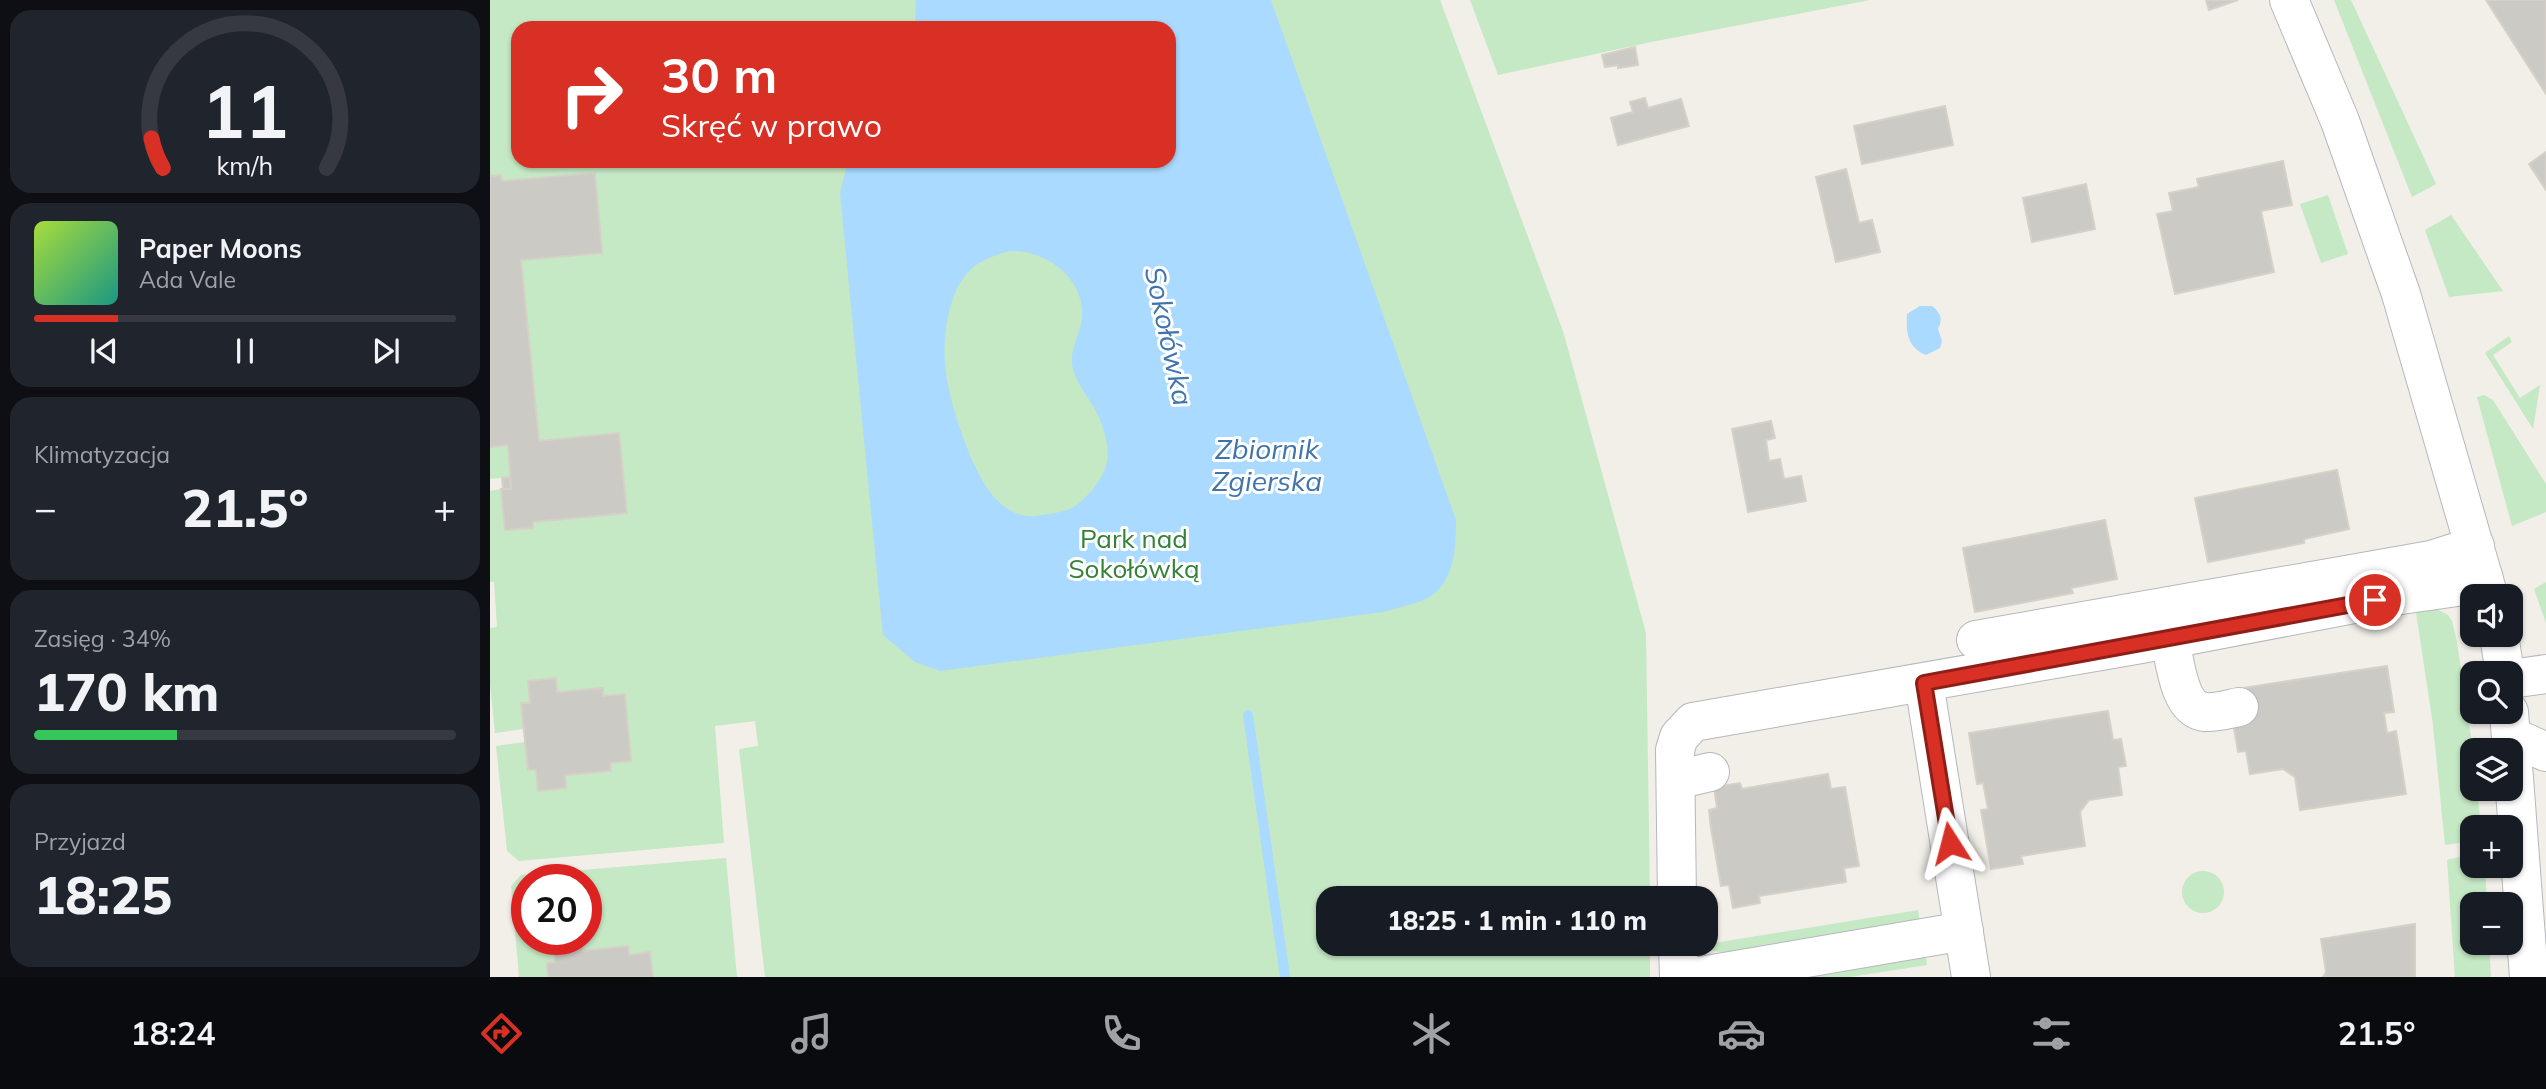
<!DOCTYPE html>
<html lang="pl">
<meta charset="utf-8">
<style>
:root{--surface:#171b24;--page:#20242c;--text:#f1f3f6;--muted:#9ea1a6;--line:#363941;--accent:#d93025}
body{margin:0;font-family:Mulish,sans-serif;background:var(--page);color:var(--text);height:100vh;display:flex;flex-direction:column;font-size:26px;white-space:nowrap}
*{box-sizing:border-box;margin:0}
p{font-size:23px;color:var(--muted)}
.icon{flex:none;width:38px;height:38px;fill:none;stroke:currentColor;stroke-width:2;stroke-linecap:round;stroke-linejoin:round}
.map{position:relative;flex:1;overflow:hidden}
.side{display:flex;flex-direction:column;gap:10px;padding:10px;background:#0d0f14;width:490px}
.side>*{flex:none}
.guide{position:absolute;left:21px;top:21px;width:665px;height:147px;border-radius:21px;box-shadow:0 2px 5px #0004;background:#d93025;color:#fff;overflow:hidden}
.fabs{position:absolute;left:1970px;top:584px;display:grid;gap:14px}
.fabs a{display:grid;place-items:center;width:63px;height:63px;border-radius:14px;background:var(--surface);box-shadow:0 2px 5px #0004;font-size:35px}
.speed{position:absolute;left:21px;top:864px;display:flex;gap:14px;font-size:35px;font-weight:700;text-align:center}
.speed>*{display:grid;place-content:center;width:91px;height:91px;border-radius:50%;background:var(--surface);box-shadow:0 2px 5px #0004;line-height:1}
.speed .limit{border:10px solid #d22;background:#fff;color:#111}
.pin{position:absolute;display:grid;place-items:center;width:60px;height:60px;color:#fff;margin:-30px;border:4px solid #fff;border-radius:50%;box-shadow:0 2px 7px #0007}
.me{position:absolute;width:77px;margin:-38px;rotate:351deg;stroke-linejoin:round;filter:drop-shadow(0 0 5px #0008)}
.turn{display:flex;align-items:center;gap:24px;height:147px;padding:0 35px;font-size:32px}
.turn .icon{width:91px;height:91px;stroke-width:2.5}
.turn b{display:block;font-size:49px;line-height:60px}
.big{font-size:52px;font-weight:800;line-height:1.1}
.side .widget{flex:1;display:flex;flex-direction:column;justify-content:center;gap:10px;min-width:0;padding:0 24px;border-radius:21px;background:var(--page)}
.side .dial{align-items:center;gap:0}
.dial svg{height:182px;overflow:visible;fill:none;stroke:var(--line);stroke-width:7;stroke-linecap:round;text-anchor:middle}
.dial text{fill:var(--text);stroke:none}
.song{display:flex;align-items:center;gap:21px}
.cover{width:84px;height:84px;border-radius:10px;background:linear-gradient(135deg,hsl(80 70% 55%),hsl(170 70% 35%))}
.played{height:7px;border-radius:4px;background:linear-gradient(90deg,var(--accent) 20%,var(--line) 20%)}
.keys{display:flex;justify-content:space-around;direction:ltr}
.heat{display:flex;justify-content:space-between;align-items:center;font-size:38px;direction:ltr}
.charge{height:10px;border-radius:5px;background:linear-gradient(90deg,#34c759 34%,var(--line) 0)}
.trip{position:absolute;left:826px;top:886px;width:402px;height:70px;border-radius:21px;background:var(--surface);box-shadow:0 2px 5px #0004;font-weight:800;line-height:70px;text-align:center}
.dock{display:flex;height:112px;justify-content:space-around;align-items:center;background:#090b0e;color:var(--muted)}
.dock .icon{width:49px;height:49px}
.dock .active{color:var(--accent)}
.dock b{font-size:32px;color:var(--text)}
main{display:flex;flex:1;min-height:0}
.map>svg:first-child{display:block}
.green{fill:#c5e8c5;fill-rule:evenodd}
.water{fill:#aadaff;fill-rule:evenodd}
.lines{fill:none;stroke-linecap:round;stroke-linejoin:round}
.stream{stroke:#aadaff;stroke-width:10}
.building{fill:#cccac5;stroke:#d6d1c6;stroke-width:2}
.minor-casing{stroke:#b5b8bc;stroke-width:40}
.minor{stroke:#fff;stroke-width:38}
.route-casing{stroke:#8d1f18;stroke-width:18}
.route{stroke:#d93025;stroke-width:12}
.labels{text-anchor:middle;stroke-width:6;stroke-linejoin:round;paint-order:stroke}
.park-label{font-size:26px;fill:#348238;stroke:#fff}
.water-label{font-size:28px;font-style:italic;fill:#4174aa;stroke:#fff}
</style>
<main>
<section class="side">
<div class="widget dial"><svg viewBox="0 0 100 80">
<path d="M14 69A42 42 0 1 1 86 69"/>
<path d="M14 69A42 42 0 0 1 9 56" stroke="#d93025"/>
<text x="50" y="56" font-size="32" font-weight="700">11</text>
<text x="50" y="72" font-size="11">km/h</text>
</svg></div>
<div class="widget">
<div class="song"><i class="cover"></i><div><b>Paper Moons</b><p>Ada Vale</p></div></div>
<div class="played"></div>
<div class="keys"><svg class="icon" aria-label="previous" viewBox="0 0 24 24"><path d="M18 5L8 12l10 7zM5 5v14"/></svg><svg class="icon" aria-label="pause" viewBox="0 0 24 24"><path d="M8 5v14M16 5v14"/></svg><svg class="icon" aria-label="next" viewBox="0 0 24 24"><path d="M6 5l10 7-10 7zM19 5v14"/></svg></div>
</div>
<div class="widget"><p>Klimatyzacja</p>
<div class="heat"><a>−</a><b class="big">21.5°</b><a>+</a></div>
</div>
<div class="widget"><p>Zasięg · 34%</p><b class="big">170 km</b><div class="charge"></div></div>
<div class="widget"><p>Przyjazd</p><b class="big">18:25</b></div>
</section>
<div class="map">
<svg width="2056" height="977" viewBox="0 0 2056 977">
<rect width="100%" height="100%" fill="#f1efe8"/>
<!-- green -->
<g class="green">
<path d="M0 0H950L1073 331 1156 633 1160 898H838V943H1160V977H275L249 749 268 746 265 721 225 726 234 843 29 861 17 851 6 746 35 742 38 770H46L48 791 76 788 75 775 120 771V763L141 760 135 694 113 696 112 688 67 692 66 678 38 681 40 703H31L34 729 5 733 0 684V628L7 627 4 582H0V491L11 489 15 530 43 528 49 441 31 260 112 252 104 173 12 181 0 176ZM28 28H679V161H28Z"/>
<path d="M980 0H1380L1161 42 1008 75Z"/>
<path d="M1844 0H1861L1946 184 1922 197Z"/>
<path d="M1838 195 1858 254 1831 263 1810 204Z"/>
<path d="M1961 215 2013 291 1959 297 1935 230Z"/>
<path d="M2019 336 2022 342 2003 355 2030 398 2050 385 2043 429 1995 353Z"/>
<path d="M1994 395 2003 400 2056 484V512L2022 526 1987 397Z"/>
<path d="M18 445 20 477 0 479V447Z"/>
<path d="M2056 582V623L2044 589Z"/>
<path d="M1947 609 1958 615 1962 621 1967 642 1983 751V789H1987L1991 828H1983V841L1955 845 1943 725 1926 612Z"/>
<path d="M1981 854 1983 855V866H1995L1997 905H1983V943H1999L2001 977H1965L1957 860Z"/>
<path d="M236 858 247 977H163L160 953 139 955 138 947 93 951 92 940H96V880H37V940H78L63 942 65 962 58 977H29L21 886 31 875Z"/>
<circle cx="1713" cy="892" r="21"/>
<path d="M1428 910 1430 922 1235 954 1217 949 1224 943Z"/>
<path d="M1435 951 1437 965 1360 977H1274Z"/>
</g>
<!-- water -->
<g class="water">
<path d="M426 0H781L966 520C966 546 965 580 941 596 931 603 906 608 893 612L450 671 425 662 393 635 350 193 358 161H679V28H425ZM519 251C555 249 595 278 592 317 591 335 578 350 583 369 587 385 601 400 608 415 614 428 620 448 617 462 614 478 596 500 582 508 572 513 557 514 546 516 532 518 518 511 508 501 483 478 457 398 455 364 453 335 458 291 481 269 491 260 506 255 519 251Z"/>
<path d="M1430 306H1442C1451 313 1453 319 1448 329L1452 341 1450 348 1436 355C1417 347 1416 332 1417 314Z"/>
</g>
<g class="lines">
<!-- stream -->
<path class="stream" d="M758 715 795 977"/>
</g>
<!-- building -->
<g class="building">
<path d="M1716 0H1748L1719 10Z"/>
<path d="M1996 0H2056V94Z"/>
<path d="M1145 47 1148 65 1128 68V65L1115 67 1112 55Z"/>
<path d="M1155 98 1158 108 1191 99 1199 126 1128 145 1121 118 1143 112 1140 102Z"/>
<path d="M1455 106 1463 145 1372 164 1364 126Z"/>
<path d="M2056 152V190L2039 164Z"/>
<path d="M1793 161 1802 205 1771 211 1784 272 1685 294 1667 214 1683 211 1679 193 1709 187 1707 179Z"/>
<path d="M1356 169 1369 223 1382 220 1390 252 1346 262 1326 177Z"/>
<path d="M105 173 112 253 31 260 49 441 129 433 137 513 43 522V528L15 530 11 489H21L18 445 0 447V176L11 175 12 181Z"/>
<path d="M1596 184 1605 229 1542 242 1533 198Z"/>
<path d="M1281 421 1285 438 1276 440 1279 461 1290 459 1294 479 1311 476 1316 501 1258 512 1242 429Z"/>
<path d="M1847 470 1859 529 1814 539V543L1718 562 1705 498Z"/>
<path d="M20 477 21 489H13L12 478Z"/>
<path d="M1615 520 1627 579 1581 588 1583 593 1485 612 1473 548Z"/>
<path d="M1897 666 1904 712 1894 713 1897 733 1906 731 1916 794 1810 810 1805 777 1793 769 1760 774 1756 751 1748 752 1743 722 1746 689Z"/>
<path d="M66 678 67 692 113 688V696L135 694 141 761 120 763 121 771 75 775 76 788 48 791 46 770H38L31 703H40L38 681Z"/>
<path d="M1618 711 1623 740 1631 739 1636 766 1628 767 1632 795 1599 800 1590 812 1595 846 1531 856 1533 864 1501 869 1491 810 1498 809 1493 783 1487 784 1479 733Z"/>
<path d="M1338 774 1341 789 1355 787 1369 866 1354 868 1356 882 1269 896 1270 903 1243 908 1239 885 1231 886 1221 828 1219 810 1227 808 1224 787 1250 783 1252 789Z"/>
<path d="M1925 924V977H1833L1836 972 1831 939Z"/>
<path d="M92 940 93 951 138 946 139 955 160 952 163 977H58L57 963 65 962 63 941Z"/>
</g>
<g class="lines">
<defs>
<g id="minor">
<path d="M1799 0 1850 121 1911 294 1999 597"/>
<path d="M2009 635 2015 674"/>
<path d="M1680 639C1685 660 1688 709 1715 712 1725 713 1739 709 1749 707"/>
<path d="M1486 640 1941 560 1985 546"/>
<path d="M2021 679 2056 674"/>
<path d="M1434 683 1481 977"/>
<path d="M2019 712 2039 977"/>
<path d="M2021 736 2056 752"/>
<path d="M1186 780 1220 772"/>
<path d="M1187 898 1185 750 1189 737 1203 722 1680 639 1911 595 1967 587 1993 576"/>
<path d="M1188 943 1189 977"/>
<path d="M1205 977 1474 931"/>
</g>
</defs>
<!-- minor casing -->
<use href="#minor" class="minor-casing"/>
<!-- minor -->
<use href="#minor" class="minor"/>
</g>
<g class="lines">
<defs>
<path id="route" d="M1460 843 1434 683 1885 600"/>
</defs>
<!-- route casing -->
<use href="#route" class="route-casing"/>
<!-- route -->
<use href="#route" class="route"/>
</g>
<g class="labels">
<!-- park labels -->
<g class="park-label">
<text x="644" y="548">Park nad<tspan x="644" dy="30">Sokołówką</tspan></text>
</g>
<!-- water labels -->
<g class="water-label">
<text transform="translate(679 336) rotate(78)" y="10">Sokołówka</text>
<text x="777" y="459">Zbiornik<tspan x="777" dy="32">Zgierska</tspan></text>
</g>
</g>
</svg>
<div class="fabs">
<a><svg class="icon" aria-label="sound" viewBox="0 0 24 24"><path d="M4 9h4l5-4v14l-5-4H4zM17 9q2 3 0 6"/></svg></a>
<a><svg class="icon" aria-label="search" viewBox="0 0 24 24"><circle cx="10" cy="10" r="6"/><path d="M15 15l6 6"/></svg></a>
<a><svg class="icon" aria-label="layers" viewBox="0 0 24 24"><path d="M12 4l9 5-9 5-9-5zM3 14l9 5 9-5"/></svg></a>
<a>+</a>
<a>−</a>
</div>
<div class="speed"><div class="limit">20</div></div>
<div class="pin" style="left:1885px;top:600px;background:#d93025"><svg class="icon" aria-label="arrive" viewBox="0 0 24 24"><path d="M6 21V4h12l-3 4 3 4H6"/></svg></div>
<svg class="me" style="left:1460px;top:843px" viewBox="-20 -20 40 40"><path d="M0-17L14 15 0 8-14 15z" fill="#d93025" stroke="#fff" stroke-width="4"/></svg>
<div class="trip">18:25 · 1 min · 110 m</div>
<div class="guide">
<div class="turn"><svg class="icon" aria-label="right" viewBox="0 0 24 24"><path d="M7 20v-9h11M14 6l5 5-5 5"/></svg><div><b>30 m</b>Skręć w prawo</div></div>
</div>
</div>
</main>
<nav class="dock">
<b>18:24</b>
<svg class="icon active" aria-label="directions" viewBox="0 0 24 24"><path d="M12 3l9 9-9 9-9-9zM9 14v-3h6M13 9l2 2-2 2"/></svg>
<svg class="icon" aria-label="music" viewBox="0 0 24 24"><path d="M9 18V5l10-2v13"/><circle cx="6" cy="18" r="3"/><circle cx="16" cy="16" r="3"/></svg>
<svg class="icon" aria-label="phone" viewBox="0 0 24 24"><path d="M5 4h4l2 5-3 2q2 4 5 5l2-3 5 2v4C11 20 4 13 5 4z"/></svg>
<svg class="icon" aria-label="climate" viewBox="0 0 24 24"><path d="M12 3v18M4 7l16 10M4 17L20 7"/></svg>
<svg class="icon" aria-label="car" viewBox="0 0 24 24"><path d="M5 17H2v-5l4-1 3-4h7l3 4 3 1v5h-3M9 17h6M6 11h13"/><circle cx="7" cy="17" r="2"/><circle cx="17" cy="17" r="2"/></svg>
<svg class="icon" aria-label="filters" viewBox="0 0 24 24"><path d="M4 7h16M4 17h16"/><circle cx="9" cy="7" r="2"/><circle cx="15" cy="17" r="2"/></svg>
<b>21.5°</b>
</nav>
